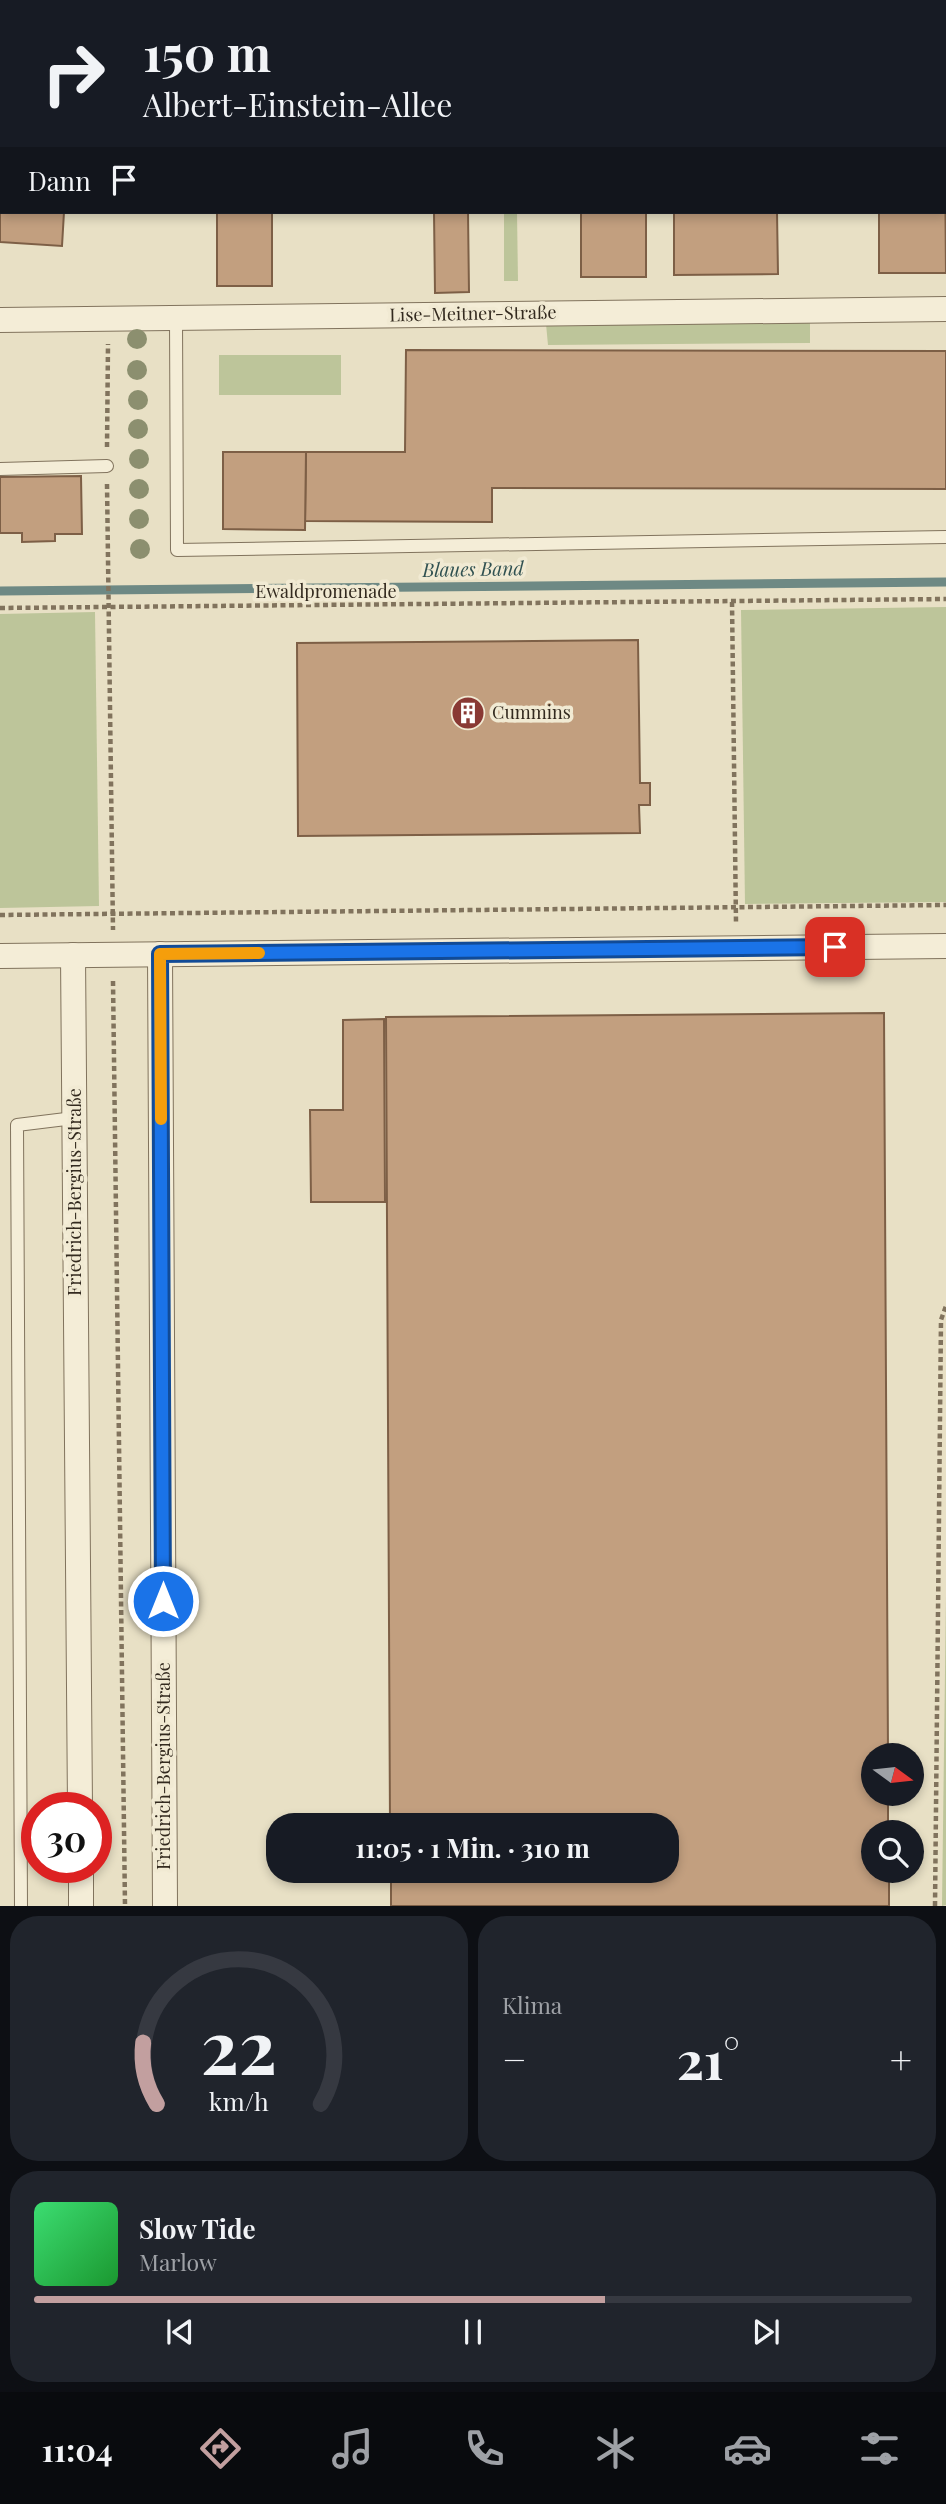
<!DOCTYPE html>
<html lang="de">
<meta charset="utf-8">
<style>
:root{--surface:#171b24;--page:#20242c;--text:#f1f3f6;--muted:#9ea1a6;--line:#363941;--accent:#c29f9f}
body{margin:0;font-family:"Playfair Display",serif;background:var(--page);color:var(--text);height:100vh;display:flex;flex-direction:column;font-size:26px;white-space:nowrap}
*{box-sizing:border-box;margin:0}
p{font-size:23px;color:var(--muted)}
.icon{flex:none;width:38px;height:38px;fill:none;stroke:currentColor;stroke-width:2;stroke-linecap:round;stroke-linejoin:round}
.map{position:relative;height:1906px;overflow:hidden}
.side{display:flex;flex-direction:column;gap:10px;padding:10px;background:#0d0f14;flex:1}
.side>*{flex:none}
.banner{position:absolute;left:0px;top:0px;width:947px;height:214px;box-shadow:0 4px 10px #0003;background:#171b24;color:var(--text);overflow:hidden}
.needle{width:46px;rotate:105deg}
.fabs{position:absolute;left:861px;top:1743px;display:grid;gap:14px}
.fabs a{display:grid;place-items:center;width:63px;height:63px;border-radius:50%;background:var(--surface);box-shadow:0 4px 10px #0003;font-size:35px}
.speed{position:absolute;left:21px;top:1792px;display:flex;gap:14px;font-size:35px;font-weight:700;text-align:center}
.speed>*{display:grid;place-content:center;width:91px;height:91px;border-radius:50%;background:var(--surface);box-shadow:0 4px 10px #0003;line-height:1}
.speed .limit{border:10px solid #d22;background:#fff;color:#111}
.pin{position:absolute;display:grid;place-items:center;width:60px;height:60px;color:#fff;margin:-30px;border-radius:14px;box-shadow:0 4px 10px #0006}
.me{position:absolute;width:77px;margin:-38px;rotate:0deg;stroke-linejoin:round;filter:drop-shadow(0 0 5px #0008)}
.turn{display:flex;align-items:center;gap:24px;height:147px;padding:0 28px;font-size:32px}
.turn .icon{width:91px;height:91px;stroke-width:2.5}
.turn b{display:block;font-size:49px;line-height:60px}
.then{display:flex;align-items:center;height:66px;padding:0 28px;background:#0003;gap:14px;font-size:26px}
.big{font-size:52px;font-weight:700;line-height:1.1}
.side .tile{flex:1;display:flex;flex-direction:column;justify-content:center;gap:10px;min-width:0;padding:0 24px;border-radius:28px;background:var(--page)}
.side .dial{align-items:center;gap:0}
.dial svg{height:182px;overflow:visible;fill:none;stroke:var(--line);stroke-width:7;stroke-linecap:round;text-anchor:middle}
.dial text{fill:var(--text);stroke:none}
.song{display:flex;align-items:center;gap:21px}
.cover{width:84px;height:84px;border-radius:10px;background:linear-gradient(135deg,hsl(140 70% 55%),hsl(130 70% 35%))}
.played{height:7px;border-radius:4px;background:linear-gradient(90deg,var(--accent) 65%,var(--line) 65%)}
.keys{display:flex;justify-content:space-around;direction:ltr}
.heat{display:flex;justify-content:space-between;align-items:center;font-size:38px;direction:ltr}
.side .tiles{flex:1;display:grid;gap:10px;grid-template-columns:1fr 1fr}
.tile:last-child{grid-column:span 2}
.trip{position:absolute;left:266px;top:1813px;width:413px;height:70px;border-radius:28px;background:var(--surface);box-shadow:0 4px 10px #0003;font-weight:700;line-height:70px;text-align:center}
.menu{display:flex;height:112px;justify-content:space-around;align-items:center;background:#090b0e;color:var(--muted)}
.menu .icon{width:49px;height:49px}
.menu .active{color:var(--accent)}
.menu b{font-size:32px;color:var(--text)}
.map>svg:first-child{display:block}
.green{fill:#bdc59a}
.lines{fill:none;stroke-linecap:round;stroke-linejoin:round}
.stream{stroke:#6e8984;stroke-width:9}
.building{fill:#c29f7f;stroke:#7d5f46;stroke-width:2}
.service-casing{stroke:#81735d;stroke-width:14}
.minor-casing{stroke:#81735d;stroke-width:26}
.path{stroke:#81735d;stroke-width:4.5;stroke-dasharray:5 3.5;stroke-linecap:butt}
.service{stroke:#f4edd7;stroke-width:12}
.minor{stroke:#f4edd7;stroke-width:24}
.tree{fill:#8c8f6f}
.route-casing{stroke:#114b97;stroke-width:18}
.route{stroke:#1a73e8;stroke-width:12}
.slow{stroke:#f59e0b;stroke-width:12}
.labels{text-anchor:middle;stroke-width:7;stroke-linejoin:round;paint-order:stroke}
.street-label{font-size:18px;fill:#332a1f;stroke:#f1ead3}
.poi-label{font-size:18px;fill:#332a1f;stroke:#f1ead3;text-anchor:start}
.water-label{font-size:19px;font-style:italic;fill:#305151;stroke:#f1ead3}
</style>
<div class="map">
<svg width="946" height="1906" viewBox="0 0 946 1906">
<rect width="100%" height="100%" fill="#e8e0c5"/>
<!-- green -->
<g class="green">
<path d="M504 212H517L518 281H504Z"/>
<path d="M810 322V343L548 345 546 324Z"/>
<rect x="219" y="355" width="122" height="40"/>
<path d="M946 607V902L745 904 741 610Z"/>
<path d="M95 612 99 906 0 908V614Z"/>
<path d="M946 1595V1905L942 1906V1905Z"/>
</g>
<g class="lines">
<!-- stream -->
<path class="stream" d="M0 591 946 582"/>
</g>
<!-- building -->
<g class="building">
<path d="M945 164 946 273H879V212H945Z"/>
<path d="M0 202 2 212H64L62 246 0 242Z"/>
<rect x="217" y="212" width="55" height="74"/>
<path d="M434 212H468L469 292 435 293Z"/>
<rect x="581" y="212" width="65" height="65"/>
<path d="M674 212H777L778 274 674 275Z"/>
<path d="M406 350 946 351V489L492 488V522L305 521 306 452H405Z"/>
<path d="M223 452H306L305 530 223 529Z"/>
<path d="M81 476 82 534H55V541L22 542V533H0V477Z"/>
<path d="M638 640 640 783H650V805H639L640 833 298 836 297 643Z"/>
<path d="M884 1013 888 1755H873V1794H888V1832H873V1871H889V1906H391V1871H667V1825H390L386 1017Z"/>
<path d="M384 1019 385 1202H311L310 1110H343V1020Z"/>
</g>
<g class="lines">
<defs>
<g id="service">
<path d="M176 318 177 550 946 537"/>
<path d="M0 469 107 466"/>
<path d="M21 1906 17 1125 74 1118"/>
</g>
<g id="minor">
<path d="M0 320 946 309"/>
<path d="M160 954 165 1906"/>
<path d="M73 955 80 1808"/>
<path d="M0 956 946 946"/>
<path d="M81 1867V1906"/>
</g>
</defs>
<!-- service casing -->
<use href="#service" class="service-casing"/>
<!-- minor casing -->
<use href="#minor" class="minor-casing"/>
<!-- path -->
<g class="path">
<path d="M107 447 108 344"/>
<path d="M107 484 113 930"/>
<path d="M732 602 736 923"/>
<path d="M0 608 946 599"/>
<path d="M0 915 946 905"/>
<path d="M113 981 125 1906"/>
<path d="M935 1906 941 1320 946 1306"/>
</g>
<!-- service -->
<use href="#service" class="service"/>
<!-- minor -->
<use href="#minor" class="minor"/>
</g>
<!-- trees -->
<g class="tree">
<circle cx="137" cy="339" r="10"/>
<circle cx="137" cy="370" r="10"/>
<circle cx="138" cy="400" r="10"/>
<circle cx="138" cy="429" r="10"/>
<circle cx="139" cy="459" r="10"/>
<circle cx="139" cy="489" r="10"/>
<circle cx="139" cy="519" r="10"/>
<circle cx="140" cy="549" r="10"/>
</g>
<g class="lines">
<defs>
<path id="route" d="M163 1601 160 954 835 947"/>
</defs>
<!-- route casing -->
<use href="#route" class="route-casing"/>
<!-- route -->
<use href="#route" class="route"/>
<!-- slow -->
<path class="slow" d="M161 1119 160 954 259 953"/>
</g>
<!-- icons -->
<defs>
<symbol id="building-disc" viewBox="-11 -11 22 22"><circle r="9.5" fill="#893934" stroke="#f1ead3"/><path d="M-4-6H4V6H1V3H-1V6H-4ZM-2.5-4.3h1.7v1.8h-1.7ZM.8-4.3h1.7v1.8H.8ZM-2.5-1h1.7V.8h-1.7ZM.8-1h1.7V.8H.8Z" fill="#fff"/></symbol>
</defs>
<g fill-rule="evenodd">
<use href="#building-disc" x="449" y="694" width="38" height="38"/>
</g>
<g class="labels">
<!-- street labels -->
<g class="street-label">
<text transform="translate(473 314) rotate(-1)" y="6">Lise-Meitner-Straße</text>
<text x="326" y="598">Ewaldpromenade</text>
<text transform="translate(75 1192) rotate(-90)" y="6">Friedrich-Bergius-Straße</text>
<text transform="translate(164 1766) rotate(-90)" y="6">Friedrich-Bergius-Straße</text>
</g>
<!-- poi labels -->
<g class="poi-label">
<text x="492" y="719">Cummins</text>
</g>
<!-- water labels -->
<g class="water-label">
<text transform="translate(473 569) rotate(-1)" y="7">Blaues Band</text>
</g>
</g>
</svg>
<div class="fabs">
<a><svg class="needle" viewBox="-14 -14 28 28"><path d="M0-13l5 13h-10z" fill="#e53935"/><path d="M0 13l5-13h-10z" fill="#9ea1a6"/></svg></a>
<a><svg class="icon" aria-label="search" viewBox="0 0 24 24"><circle cx="10" cy="10" r="6"/><path d="M15 15l6 6"/></svg></a>
</div>
<div class="speed"><div class="limit">30</div></div>
<div class="pin" style="left:835px;top:947px;background:#d93025"><svg class="icon" aria-label="arrive" viewBox="0 0 24 24"><path d="M6 21V4h12l-3 4 3 4H6"/></svg></div>
<svg class="me" style="left:163px;top:1601px" viewBox="-20 -20 40 40"><circle r="17" fill="#1a73e8" stroke="#fff" stroke-width="3"/><path d="M0-11L8 9 0 5-8 9z" fill="#fff"/></svg>
<div class="trip">11:05 · 1 Min. · 310 m</div>
<div class="banner">
<div class="turn"><svg class="icon" aria-label="right" viewBox="0 0 24 24"><path d="M7 20v-9h11M14 6l5 5-5 5"/></svg><div><b>150 m</b>Albert-Einstein-Allee</div></div>
<div class="then">Dann<svg class="icon" aria-label="arrive" viewBox="0 0 24 24"><path d="M6 21V4h12l-3 4 3 4H6"/></svg></div>
</div>
</div>
<section class="side">
<div class="tiles">
<div class="tile dial"><svg viewBox="0 0 100 80">
<path d="M14 69A42 42 0 1 1 86 69"/>
<path d="M14 69A42 42 0 0 1 8 42" stroke="#c29f9f"/>
<text x="50" y="56" font-size="32" font-weight="700">22</text>
<text x="50" y="72" font-size="11">km/h</text>
</svg></div>
<div class="tile"><p>Klima</p>
<div class="heat"><a>−</a><b class="big">21°</b><a>+</a></div>
</div>
<div class="tile">
<div class="song"><i class="cover"></i><div><b>Slow Tide</b><p>Marlow</p></div></div>
<div class="played"></div>
<div class="keys"><svg class="icon" aria-label="previous" viewBox="0 0 24 24"><path d="M18 5L8 12l10 7zM5 5v14"/></svg><svg class="icon" aria-label="pause" viewBox="0 0 24 24"><path d="M8 5v14M16 5v14"/></svg><svg class="icon" aria-label="next" viewBox="0 0 24 24"><path d="M6 5l10 7-10 7zM19 5v14"/></svg></div>
</div>
</div>
</section>
<nav class="menu">
<b>11:04</b>
<svg class="icon active" aria-label="directions" viewBox="0 0 24 24"><path d="M12 3l9 9-9 9-9-9zM9 14v-3h6M13 9l2 2-2 2"/></svg>
<svg class="icon" aria-label="music" viewBox="0 0 24 24"><path d="M9 18V5l10-2v13"/><circle cx="6" cy="18" r="3"/><circle cx="16" cy="16" r="3"/></svg>
<svg class="icon" aria-label="phone" viewBox="0 0 24 24"><path d="M5 4h4l2 5-3 2q2 4 5 5l2-3 5 2v4C11 20 4 13 5 4z"/></svg>
<svg class="icon" aria-label="climate" viewBox="0 0 24 24"><path d="M12 3v18M4 7l16 10M4 17L20 7"/></svg>
<svg class="icon" aria-label="car" viewBox="0 0 24 24"><path d="M5 17H2v-5l4-1 3-4h7l3 4 3 1v5h-3M9 17h6M6 11h13"/><circle cx="7" cy="17" r="2"/><circle cx="17" cy="17" r="2"/></svg>
<svg class="icon" aria-label="filters" viewBox="0 0 24 24"><path d="M4 7h16M4 17h16"/><circle cx="9" cy="7" r="2"/><circle cx="15" cy="17" r="2"/></svg>
</nav>
